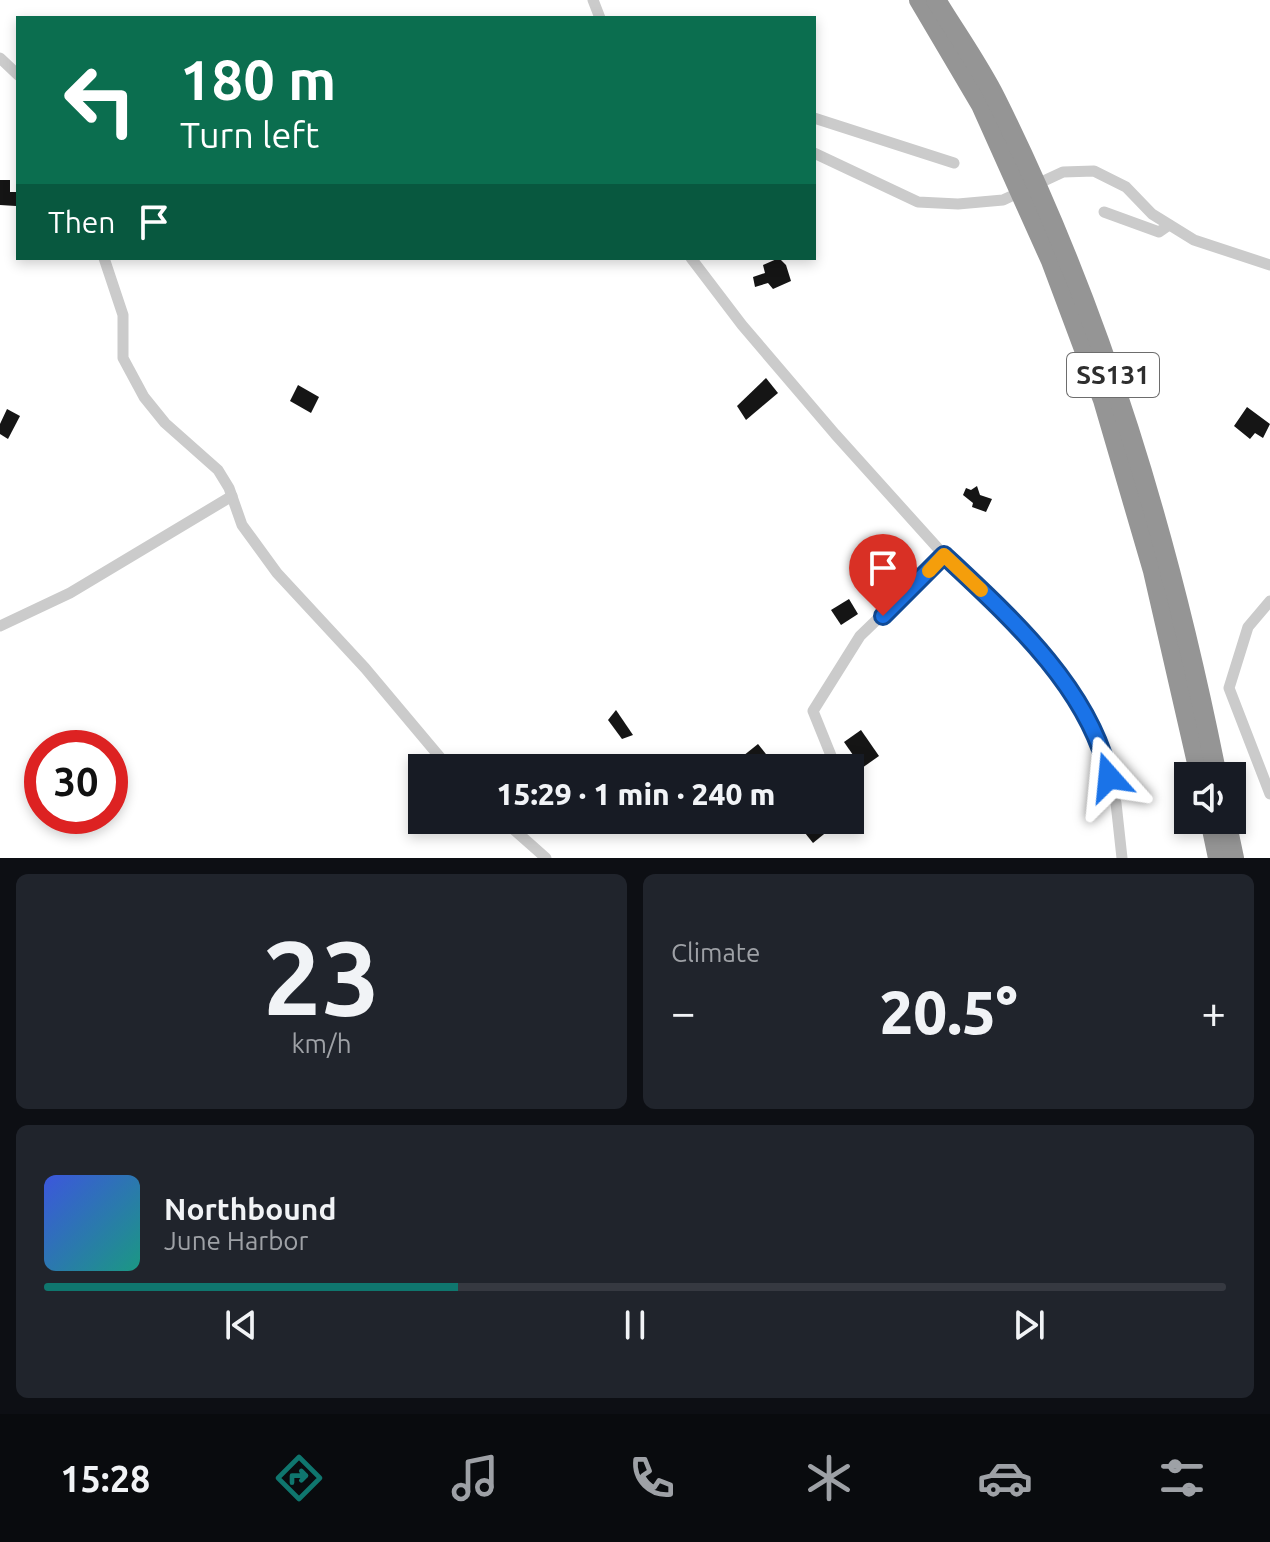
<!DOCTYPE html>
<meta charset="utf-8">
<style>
:root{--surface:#171b24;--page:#20242c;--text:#f1f3f6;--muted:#9ea1a6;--line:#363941;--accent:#0f766e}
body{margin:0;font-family:Ubuntu,sans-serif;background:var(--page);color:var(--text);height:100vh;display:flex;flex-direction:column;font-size:30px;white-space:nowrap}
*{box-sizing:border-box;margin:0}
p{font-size:26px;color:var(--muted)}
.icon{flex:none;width:44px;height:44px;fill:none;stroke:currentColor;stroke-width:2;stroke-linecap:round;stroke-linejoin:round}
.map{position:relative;height:858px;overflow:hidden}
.drawer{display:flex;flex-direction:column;gap:16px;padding:16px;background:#0d0f14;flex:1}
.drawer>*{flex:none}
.banner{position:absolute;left:16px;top:16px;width:800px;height:244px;border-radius:0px;box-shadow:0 4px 12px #0003;background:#0b6e4f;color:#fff;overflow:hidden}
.fabs{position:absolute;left:1174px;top:762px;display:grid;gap:16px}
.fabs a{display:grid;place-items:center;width:72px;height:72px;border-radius:0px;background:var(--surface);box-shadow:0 4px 12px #0003;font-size:40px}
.speed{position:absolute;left:24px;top:730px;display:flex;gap:16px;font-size:40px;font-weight:700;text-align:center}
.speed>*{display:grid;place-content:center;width:104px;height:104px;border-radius:50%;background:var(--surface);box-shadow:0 4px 12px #0003;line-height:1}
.speed .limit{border:12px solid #d22;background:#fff;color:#111}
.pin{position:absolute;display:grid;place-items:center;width:68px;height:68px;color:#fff;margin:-82px -34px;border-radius:50% 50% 50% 0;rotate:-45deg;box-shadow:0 0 8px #0007}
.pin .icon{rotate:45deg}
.me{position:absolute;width:88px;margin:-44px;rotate:342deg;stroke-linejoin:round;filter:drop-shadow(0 0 6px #0008)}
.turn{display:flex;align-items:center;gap:28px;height:168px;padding:0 32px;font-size:36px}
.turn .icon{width:104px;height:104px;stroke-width:2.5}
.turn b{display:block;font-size:56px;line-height:68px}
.then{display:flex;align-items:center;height:76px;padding:0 32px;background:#0003;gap:16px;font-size:30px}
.big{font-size:60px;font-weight:800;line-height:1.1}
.drawer .tile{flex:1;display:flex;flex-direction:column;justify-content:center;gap:12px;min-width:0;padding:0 28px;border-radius:12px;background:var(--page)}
.drawer .dial{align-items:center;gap:0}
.dial b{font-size:104px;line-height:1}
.song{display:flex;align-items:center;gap:24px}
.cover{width:96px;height:96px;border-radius:12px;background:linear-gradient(135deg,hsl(230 70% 55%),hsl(170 70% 35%))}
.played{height:8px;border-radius:4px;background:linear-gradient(90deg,var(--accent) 35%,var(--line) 35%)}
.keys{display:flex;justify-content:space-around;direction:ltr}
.heat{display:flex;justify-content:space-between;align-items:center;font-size:44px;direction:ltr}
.drawer .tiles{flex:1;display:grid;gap:16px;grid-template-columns:1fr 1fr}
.tile:last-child{grid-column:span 2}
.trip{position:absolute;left:408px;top:754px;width:456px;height:80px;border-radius:0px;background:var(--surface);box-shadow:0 4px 12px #0003;font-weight:800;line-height:80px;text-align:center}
.menu{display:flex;height:128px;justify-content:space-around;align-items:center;background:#090b0e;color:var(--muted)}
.menu .icon{width:56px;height:56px}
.menu .current{color:var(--accent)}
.menu b{font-size:36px;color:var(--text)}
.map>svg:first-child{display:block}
.building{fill:#151515}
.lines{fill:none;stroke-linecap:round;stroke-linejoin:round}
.street{stroke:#cbcbcb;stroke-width:11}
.highway{stroke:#959595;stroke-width:20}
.route-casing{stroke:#114b97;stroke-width:20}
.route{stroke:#1a73e8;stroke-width:14}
.slow{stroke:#f59e0b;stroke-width:14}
.labels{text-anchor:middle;stroke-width:8;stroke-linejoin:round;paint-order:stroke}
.shield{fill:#fff;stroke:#6d6d6d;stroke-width:2}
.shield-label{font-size:26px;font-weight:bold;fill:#2e2e2e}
</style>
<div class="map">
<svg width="1270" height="858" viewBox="0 0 1270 858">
<rect width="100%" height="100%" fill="#fff"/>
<!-- building -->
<g class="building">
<path d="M0 180H10V192H17L16 206 0 205Z"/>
<path d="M779 258 786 265 791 281 773 289 768 283 755 287 753 277 765 273 763 265Z"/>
<path d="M766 378 778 393 746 420 737 406Z"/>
<path d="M298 385 319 397 311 413 290 401Z"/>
<path d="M1247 407 1270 424 1263 438 1255 433 1250 439 1234 426Z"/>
<path d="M7 409 20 416 8 439 0 434V424Z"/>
<path d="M977 486 980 495 992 499 986 512 972 507 973 503 963 495 966 488 971 490Z"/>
<path d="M849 599 858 614 841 625 831 610Z"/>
<path d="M616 710 633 735 622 739 608 720Z"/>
<path d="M861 730 879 756 862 768 844 742Z"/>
<path d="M758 744 773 763 767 768H753L743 756Z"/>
<path d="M812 820H821L829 830 813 843 801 828Z"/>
</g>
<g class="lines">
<!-- street -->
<g class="street">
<path d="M593 0 600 18"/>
<path d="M0 58 18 75"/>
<path d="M814 118 954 163"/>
<path d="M814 153 918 202 958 204 1003 200 1063 172 1094 171 1126 187 1152 214 1194 240 1270 265"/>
<path d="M1104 212 1159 232 1169 225"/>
<path d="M104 258 123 315V358L144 397 165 423 218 470 229 488 242 525 277 573 365 668 449 768"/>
<path d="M691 258 742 325 835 434 944 555 1026 633 1070 693 1103 750 1116 803 1122 858"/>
<path d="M1270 601 1248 627 1229 688 1270 794"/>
<path d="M0 626 70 593 232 496"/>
<path d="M832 758 813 711 860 636 944 555"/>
<path d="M503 820 546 858"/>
</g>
<!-- highway -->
<g class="highway">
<path d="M919 0 981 105 1051 261 1103 400 1153 571 1200 776"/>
<path d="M936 0C956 33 979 65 996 99 1103 314 1170 540 1217 776"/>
<path d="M1210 820 1218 858"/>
<path d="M1226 820 1234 858"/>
</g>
</g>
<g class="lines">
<defs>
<path id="route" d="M883 616 944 555C1008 615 1090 688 1109 777"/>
</defs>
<!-- route casing -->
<use href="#route" class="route-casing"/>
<!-- route -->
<use href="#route" class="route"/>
<!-- slow -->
<path class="slow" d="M929 571 944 555 981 590"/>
</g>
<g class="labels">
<!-- shield labels -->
<rect class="shield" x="1067" y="353" width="92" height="44" rx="6"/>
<g class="shield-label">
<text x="1113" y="384">SS131</text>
</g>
</g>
</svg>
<div class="fabs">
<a><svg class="icon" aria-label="sound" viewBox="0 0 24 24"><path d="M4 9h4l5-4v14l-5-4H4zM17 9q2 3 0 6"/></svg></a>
</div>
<div class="speed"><div class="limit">30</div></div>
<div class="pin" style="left:883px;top:616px;background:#d93025"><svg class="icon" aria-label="arrive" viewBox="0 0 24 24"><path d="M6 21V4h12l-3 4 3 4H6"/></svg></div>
<svg class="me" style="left:1109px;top:777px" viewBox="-20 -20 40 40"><path d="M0-17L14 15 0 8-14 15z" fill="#1a73e8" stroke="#fff" stroke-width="4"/></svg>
<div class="trip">15:29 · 1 min · 240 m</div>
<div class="banner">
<div class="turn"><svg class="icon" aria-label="left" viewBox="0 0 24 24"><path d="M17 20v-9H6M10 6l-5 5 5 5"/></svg><div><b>180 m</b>Turn left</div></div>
<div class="then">Then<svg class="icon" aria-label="arrive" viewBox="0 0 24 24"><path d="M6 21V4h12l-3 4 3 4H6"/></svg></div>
</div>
</div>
<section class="drawer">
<div class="tiles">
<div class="tile dial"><b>23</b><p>km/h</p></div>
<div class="tile"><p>Climate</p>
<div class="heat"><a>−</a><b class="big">20.5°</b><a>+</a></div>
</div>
<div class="tile">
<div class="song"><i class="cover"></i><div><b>Northbound</b><p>June Harbor</p></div></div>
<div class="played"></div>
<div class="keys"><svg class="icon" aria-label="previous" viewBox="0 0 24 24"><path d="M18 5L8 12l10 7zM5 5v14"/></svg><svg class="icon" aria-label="pause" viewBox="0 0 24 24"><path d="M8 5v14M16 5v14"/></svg><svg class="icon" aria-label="next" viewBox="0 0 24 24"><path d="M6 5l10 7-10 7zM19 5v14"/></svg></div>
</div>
</div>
</section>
<nav class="menu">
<b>15:28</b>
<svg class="icon current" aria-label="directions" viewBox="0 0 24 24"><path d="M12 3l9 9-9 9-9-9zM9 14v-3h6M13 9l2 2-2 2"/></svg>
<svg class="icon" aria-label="music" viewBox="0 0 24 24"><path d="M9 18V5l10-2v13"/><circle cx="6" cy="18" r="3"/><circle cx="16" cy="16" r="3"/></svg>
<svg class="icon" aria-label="phone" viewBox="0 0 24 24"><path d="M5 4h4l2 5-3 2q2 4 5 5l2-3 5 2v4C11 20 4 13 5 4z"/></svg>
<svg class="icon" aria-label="climate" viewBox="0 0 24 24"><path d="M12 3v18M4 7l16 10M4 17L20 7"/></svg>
<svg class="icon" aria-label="car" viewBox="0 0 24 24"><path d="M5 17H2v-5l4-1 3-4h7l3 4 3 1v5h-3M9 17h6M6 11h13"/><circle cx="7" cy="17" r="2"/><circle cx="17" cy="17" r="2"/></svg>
<svg class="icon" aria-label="filters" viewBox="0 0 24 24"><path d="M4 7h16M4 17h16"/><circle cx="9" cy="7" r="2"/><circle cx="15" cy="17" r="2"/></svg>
</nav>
